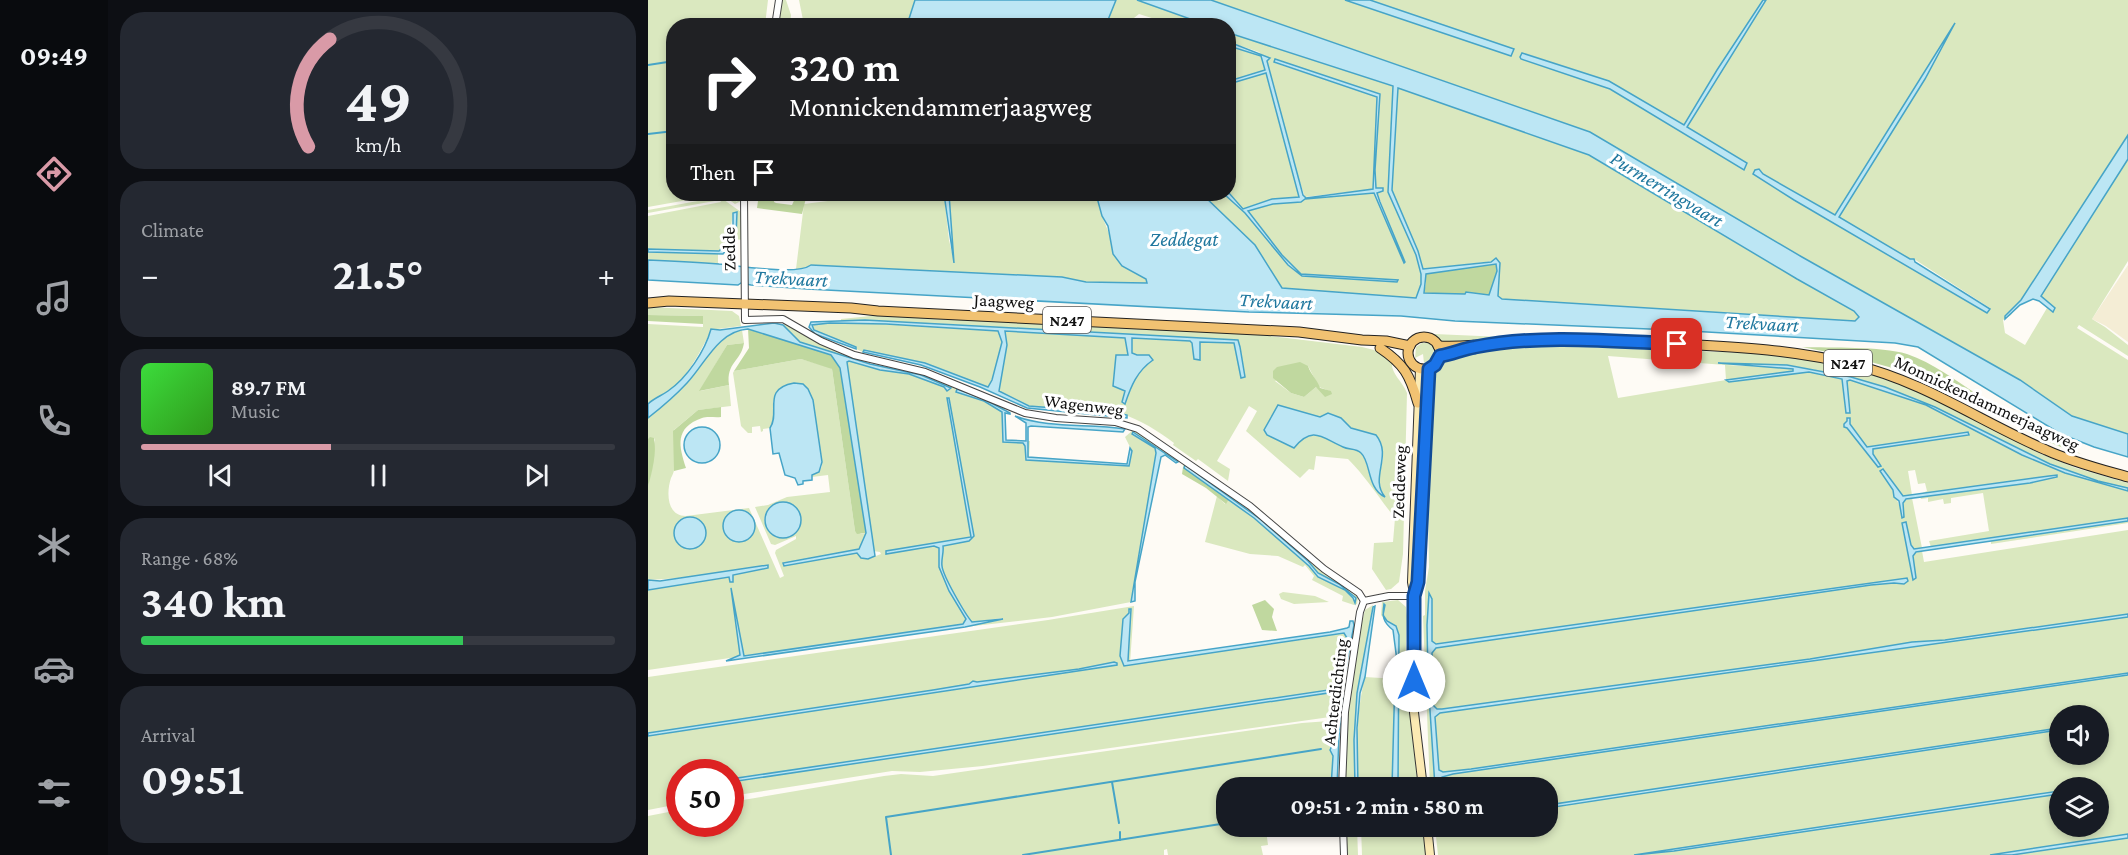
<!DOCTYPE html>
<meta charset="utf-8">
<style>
:root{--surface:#171b24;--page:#242831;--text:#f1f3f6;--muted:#9ea1a6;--line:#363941;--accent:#d99aa7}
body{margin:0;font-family:"Crimson Pro",serif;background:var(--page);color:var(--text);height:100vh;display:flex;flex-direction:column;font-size:22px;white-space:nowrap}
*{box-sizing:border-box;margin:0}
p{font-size:20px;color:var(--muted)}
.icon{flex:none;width:33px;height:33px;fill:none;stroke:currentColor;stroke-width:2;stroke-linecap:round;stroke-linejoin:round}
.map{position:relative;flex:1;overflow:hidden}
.panel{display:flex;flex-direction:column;gap:12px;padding:12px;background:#0d0f14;width:540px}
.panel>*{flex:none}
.banner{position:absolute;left:18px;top:18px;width:570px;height:183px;border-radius:24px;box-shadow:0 3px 9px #0003;background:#202124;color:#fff;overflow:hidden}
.controls{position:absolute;left:1401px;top:705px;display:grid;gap:12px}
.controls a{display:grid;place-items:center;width:60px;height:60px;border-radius:50%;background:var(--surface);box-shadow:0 3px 9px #0003;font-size:30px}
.speed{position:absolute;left:18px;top:759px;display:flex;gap:12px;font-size:30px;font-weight:700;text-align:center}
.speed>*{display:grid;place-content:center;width:78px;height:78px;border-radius:50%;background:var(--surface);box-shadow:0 3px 9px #0003;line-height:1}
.speed .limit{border:9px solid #d22;background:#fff;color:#111}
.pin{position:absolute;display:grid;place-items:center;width:51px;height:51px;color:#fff;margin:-26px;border-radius:12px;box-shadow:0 3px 9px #0006}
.me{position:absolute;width:66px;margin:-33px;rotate:0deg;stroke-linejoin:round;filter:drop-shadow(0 0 4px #0008)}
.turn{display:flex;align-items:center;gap:21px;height:126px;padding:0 24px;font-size:27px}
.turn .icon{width:78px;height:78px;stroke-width:2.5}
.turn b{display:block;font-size:42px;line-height:51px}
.then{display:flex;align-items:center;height:57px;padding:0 24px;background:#0003;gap:12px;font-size:22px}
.big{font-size:45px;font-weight:700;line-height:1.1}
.panel .card{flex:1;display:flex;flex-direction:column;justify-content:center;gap:9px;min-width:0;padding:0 21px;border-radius:24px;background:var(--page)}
.panel .dial{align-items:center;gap:0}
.dial svg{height:156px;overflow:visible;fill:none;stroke:var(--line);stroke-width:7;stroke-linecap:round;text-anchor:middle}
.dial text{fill:var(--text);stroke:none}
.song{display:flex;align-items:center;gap:18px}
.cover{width:72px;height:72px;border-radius:9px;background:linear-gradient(135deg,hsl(120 70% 55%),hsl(110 70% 35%))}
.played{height:6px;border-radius:3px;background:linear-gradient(90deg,var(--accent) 40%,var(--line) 40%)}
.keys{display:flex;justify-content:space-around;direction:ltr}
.heat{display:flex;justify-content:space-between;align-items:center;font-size:33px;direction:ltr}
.charge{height:9px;border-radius:4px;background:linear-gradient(90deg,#34c759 68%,var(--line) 0)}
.trip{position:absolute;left:568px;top:777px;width:342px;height:60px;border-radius:24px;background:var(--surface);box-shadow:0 3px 9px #0003;font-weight:700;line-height:60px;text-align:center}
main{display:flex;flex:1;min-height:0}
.menu{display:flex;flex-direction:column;width:108px;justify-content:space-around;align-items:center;background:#090b0e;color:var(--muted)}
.menu .icon{width:42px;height:42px}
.menu .current{color:var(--accent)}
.menu b{font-size:27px;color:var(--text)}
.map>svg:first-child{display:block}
.farmland{fill:#f4edd5}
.green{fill:#dae8bf;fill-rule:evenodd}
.forest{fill:#c0d89f}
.water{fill:#bce6f4;stroke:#46a4c7;stroke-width:1.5;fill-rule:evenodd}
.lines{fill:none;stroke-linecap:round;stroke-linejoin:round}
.stream{stroke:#46a4c7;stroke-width:2}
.minor-casing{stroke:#444;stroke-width:8}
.secondary-casing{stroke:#333;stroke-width:10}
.primary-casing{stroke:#222;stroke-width:11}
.minor{stroke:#fff;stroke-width:6}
.secondary{stroke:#fbeab3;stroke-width:8}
.primary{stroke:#f1c272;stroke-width:9}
.route-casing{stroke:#114b97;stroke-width:15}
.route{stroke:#1a73e8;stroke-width:10}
.labels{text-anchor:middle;stroke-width:6;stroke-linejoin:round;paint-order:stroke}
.shield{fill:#fff;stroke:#585858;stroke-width:1.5}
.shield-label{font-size:16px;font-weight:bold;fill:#111}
.street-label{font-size:18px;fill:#111;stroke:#fff}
.water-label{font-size:20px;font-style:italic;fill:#1f779e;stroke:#fff}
</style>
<main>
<nav class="menu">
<b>09:49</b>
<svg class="icon current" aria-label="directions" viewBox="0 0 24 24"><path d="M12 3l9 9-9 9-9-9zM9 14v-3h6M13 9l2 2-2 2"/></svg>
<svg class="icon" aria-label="music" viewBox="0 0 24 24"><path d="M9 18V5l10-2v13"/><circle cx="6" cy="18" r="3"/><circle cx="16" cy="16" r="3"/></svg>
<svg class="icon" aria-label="phone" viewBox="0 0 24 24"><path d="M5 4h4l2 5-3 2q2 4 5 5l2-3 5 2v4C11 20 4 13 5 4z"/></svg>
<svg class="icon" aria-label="climate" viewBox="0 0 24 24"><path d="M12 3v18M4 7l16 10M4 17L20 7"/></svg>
<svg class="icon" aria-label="car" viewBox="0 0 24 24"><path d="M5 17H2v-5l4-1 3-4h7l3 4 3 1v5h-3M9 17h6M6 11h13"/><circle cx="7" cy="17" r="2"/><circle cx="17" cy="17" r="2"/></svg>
<svg class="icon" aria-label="filters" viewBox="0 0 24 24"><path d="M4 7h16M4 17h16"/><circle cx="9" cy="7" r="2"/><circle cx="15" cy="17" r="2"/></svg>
</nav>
<section class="panel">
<div class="card dial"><svg viewBox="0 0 100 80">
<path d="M14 69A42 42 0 1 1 86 69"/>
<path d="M14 69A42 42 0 0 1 25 14" stroke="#d99aa7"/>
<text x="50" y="56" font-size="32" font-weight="700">49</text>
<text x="50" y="72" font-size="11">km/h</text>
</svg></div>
<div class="card"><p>Climate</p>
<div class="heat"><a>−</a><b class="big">21.5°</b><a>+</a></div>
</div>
<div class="card">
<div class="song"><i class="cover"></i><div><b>89.7 FM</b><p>Music</p></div></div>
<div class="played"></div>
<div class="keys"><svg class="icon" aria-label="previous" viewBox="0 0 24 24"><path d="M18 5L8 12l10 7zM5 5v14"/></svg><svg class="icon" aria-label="pause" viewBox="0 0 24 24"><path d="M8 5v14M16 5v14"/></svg><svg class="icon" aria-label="next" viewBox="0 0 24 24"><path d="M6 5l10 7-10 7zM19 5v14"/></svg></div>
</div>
<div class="card"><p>Range · 68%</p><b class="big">340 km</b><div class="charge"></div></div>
<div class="card"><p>Arrival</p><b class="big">09:51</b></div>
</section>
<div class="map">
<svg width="1480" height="855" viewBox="0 0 1480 855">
<rect width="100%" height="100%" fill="#fefbf5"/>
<!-- farmland -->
<path class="farmland" d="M1480 265V342L1458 326 1444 319Z"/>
<!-- green -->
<g class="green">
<path d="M0 0H120L117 25 26 26V194H87L85 197 89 202 90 194H94L93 201 87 204 73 194 0 207Z"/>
<path d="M132 0H138L143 15 142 25 128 26Z"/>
<path d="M151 0H267L259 26 237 25V24L156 25Z"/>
<path d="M468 0H489L559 25H526L491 14 477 25H460V20Z"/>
<path d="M563 0H697L863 56 865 49 722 0H1115L1069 70 1037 126 961 81 875 53 874 59 962 89 1096 169 1099 163 1039 127 1118 0H1480V135L1363 315 1355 320 1357 333 1377 345 1399 308 1404 312 1407 308 1393 296 1480 158V261L1444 319 1457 327 1480 345V356L1431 325 1429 328 1480 360V434L1424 416 1372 380 1154 257 942 132ZM1299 37 1277 79 1190 217 1262 259H1266L1342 308 1339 312 1146 200 1105 174 1108 171H1114L1115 174 1187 215Z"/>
<path d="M581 33 745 86 740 192 768 255 773 274V284L768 298 634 289 607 245 554 194H576L597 213 640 265 654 276 749 282V280L653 274 634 255 600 211 625 204 653 202 656 199 726 193 756 263 729 192 735 188 728 189 727 170 732 94 627 59V63L729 97 725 189 657 197 646 165 619 61 611 52 581 42Z"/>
<path d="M581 46 613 56 618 70 581 81Z"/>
<path d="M618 73 651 198 624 199 595 209 581 193V84Z"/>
<path d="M750 88 941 155 1206 311 1211 317 1207 321 854 299 850 296 846 261 775 269 770 251 744 190Z"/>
<path d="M235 194H296L301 240 306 261 301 194H448L454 216 474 266 498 279 500 283 438 282 414 277 163 265 160 268 148 269 156 204Z"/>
<path d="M72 197 93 212 95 240 86 239 89 221 85 213 83 226 86 234 70 251 0 249V216L73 202 72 200 0 213V210Z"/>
<path d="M0 252 70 254V264L0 260Z"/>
<path d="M0 307 84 311 91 316 93 326 62 330 61 335C50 355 39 378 20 392 13 396 6 398 0 404V324L55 327V316L0 315Z"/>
<path d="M232 315 614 335 714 347 726 350 744 360C742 374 754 380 759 393L755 554 751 582 743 589 738 590 724 569 726 543 745 542 747 518C731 498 718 477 700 459L668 456 666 470 661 469 652 478 598 431 609 411 601 406 569 461 582 469 580 481 550 459 548 461 525 445 526 443C510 431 493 420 474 414L471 408 470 413 391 408 381 406 351 391 359 345 357 331 478 337 480 356 468 355 465 386 477 391V403L486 380 497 365 501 355H489L484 353V338L542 341 544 342 546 359H552L551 342 586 343 593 377 597 376 592 347 590 340 217 320 193 321V319ZM660 366 671 387 684 392 668 387 656 397 643 393 627 381ZM630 405 672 417 680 413 693 418 703 428 722 433 735 458 731 478 733 492C719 482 722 461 710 450 685 448 677 425 652 441L619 435 616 430Z"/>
<path d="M139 322 164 340 222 364 281 377 356 407 358 440 382 441 381 457 479 464 481 466 484 451 477 437 485 430 489 431 531 460 530 462 485 432 484 434 507 448 508 453 483 602 404 617 317 627 355 618 324 622 318 620 315 624 0 670V590L82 577 85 581 84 575 0 580V486L7 440 6 438 0 439V418C14 407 27 397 38 384 56 365 68 336 94 330L96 343 79 345 52 391 81 385 83 406 50 410 26 430C26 443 29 458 26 470 26 472 24 476 23 478 18 493 19 516 38 516L101 508 132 578 136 576 127 553 128 550 148 539V536L127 545 123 544 107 507 120 505 139 497 182 492 180 475 164 477 163 475 171 472 174 466 150 383 138 385 125 402V423L122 428 115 429V431L113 432 112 426 104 427V433H100L93 426 85 373 86 371 153 359 181 367 184 369 207 531 213 534 218 533 211 549 135 563 209 553 220 559 233 554 232 552 225 551 199 362 152 342 135 325ZM132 502 144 504 152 513 151 528 122 533C111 517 117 509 132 502ZM41 517 44 549C23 547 21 522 41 517Z"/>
<path d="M217 323 351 331 354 342 344 380 340 387 277 363 216 351 215 352 208 349V347L165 330 164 327 167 324Z"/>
<path d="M786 334 855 337V339L824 343 792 342 786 337Z"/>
<path d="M774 343H781L786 349 785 359 776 363 775 354 767 358 768 347Z"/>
<path d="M898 345 1101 353 1163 359 1209 370 1254 385 1293 403 1393 454 1428 468 1480 483V518L1283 547 1281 541 1341 531 1335 493 1303 498V503L1296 504 1295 499 1280 502V498L1273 499 1272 497 1382 483 1401 476 1272 494 1279 491 1277 483 1270 484 1267 470 1260 471 1264 495 1255 496 1236 469 1256 517 1255 503 1258 500 1264 498 1274 548 1261 550 1265 569V554L1274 551 1276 562 1480 530V855H790L787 827 900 826V788L782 787 775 616 777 615V591L781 567 780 511 781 454 785 393 782 376 784 370 793 360 810 354 866 346ZM960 356 1077 365 1078 380 970 398ZM1077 365H1139L1202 376 1199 381 1198 413 1195 379 1161 371 1081 382 1079 380 1145 371V368ZM1199 421 1219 447 1320 432 1321 435 1224 449 1225 454 1232 465 1230 467 1196 424ZM1412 716H1450V754H1412ZM1412 788H1450V826H1412Z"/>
<path d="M535 463 582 494 707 593 710 598 709 604 706 605 694 601 695 596 664 580 666 576 657 565 655 567 630 556 602 554 557 542 569 496 577 504 581 499 606 518 661 566 670 577 697 590 706 600V595L702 592 670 573 660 561 612 519 537 466 535 467Z"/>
<path d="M1480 521V523L1343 544V541Z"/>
<path d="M635 592 667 596 681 602 646 604 633 599 631 594Z"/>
<path d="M750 600 758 607 759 616 757 670 770 787 710 788C708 750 708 713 717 677L749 679V652L746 632 733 615 734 602Z"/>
<path d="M725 605 709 693 706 740 707 787 697 788C698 728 701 668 717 610Z"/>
<path d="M486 606 482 663 703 630 689 716 335 766 272 772 244 771 83 796 82 772H32L31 804 0 810V677L400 620Z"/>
<path d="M681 721 688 722 686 787 579 788V826L626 827 618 830 620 845 613 846 615 855H520L519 849 516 850V855H0V816L31 810 32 824H82L83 802 236 776 253 774 285 776 654 723Z"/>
<path d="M698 827H709L710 855H698Z"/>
<path d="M713 827H775L779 855H714Z"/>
</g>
<!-- forest -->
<g class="forest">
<path d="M118 194H127L126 202 128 203 144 205 149 194H159L154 214 109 208 110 201 117 200Z"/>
<path d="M848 264 849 271 841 295 776 294 778 282 777 274Z"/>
<path d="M0 315 55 316V324L0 321Z"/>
<path d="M100 329 183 355 192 368 218 533 209 534 207 531 184 369 153 359 86 371 101 348Z"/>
<path d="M96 343C93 362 78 362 81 385L51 391 79 345Z"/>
<path d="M1154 347C1183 348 1232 346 1259 354 1285 363 1307 380 1330 395 1363 416 1398 437 1433 454 1382 439 1341 406 1292 385 1247 366 1201 356 1154 347Z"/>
<path d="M652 362 660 366C663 375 669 379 672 388L683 391 684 394 677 397 668 387 656 397 643 393 625 378V371L629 367Z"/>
<path d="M73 407V417C67 418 60 416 54 418 26 428 31 446 38 468L26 471 25 431 50 410Z"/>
<path d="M2 437 6 438C9 452 4 473 0 486V439Z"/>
<path d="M535 467 581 499 578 504 558 488 534 474Z"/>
<path d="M617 600 626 609 624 617 629 631 614 630 604 605Z"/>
</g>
<!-- water -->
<g class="water">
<path d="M267 0H468L460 20V25H259Z"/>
<path d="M489 0H563L942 132 1154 257 1372 380 1424 416 1480 434V457L1446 447 1413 434 1270 347 1247 343 1025 330 807 321 753 316 601 312 159 289 103 285 93 283 90 285 0 280V260C24 261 47 262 71 264 89 265 148 276 163 265L414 277 438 282 499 283 498 279 474 266 465 254 460 226 454 216 448 194H554L607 245 634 288 768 298 773 284V274L768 255 740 192 745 86 581 33 580 26 559 25ZM750 88 941 155 1149 279 1206 311 1211 317 1207 321 854 299 850 296 852 263 848 258 843 262 775 269 770 251 744 190ZM848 264 849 271 841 295 818 292 817 294 776 293 778 274Z"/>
<path d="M697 0H722L866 49 863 56Z"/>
<path d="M1115 0H1118L1039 127 1099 163 1096 170 962 89 873 59 872 57 874 53 961 81 1036 125 1069 70Z"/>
<path d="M1307 23 1277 79 1191 217 1262 259H1266L1267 262 1342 309 1339 313 1146 200 1105 174 1107 170 1111 169 1115 174 1187 215Z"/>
<path d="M581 42 622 58 619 61 655 195 658 198 725 189 729 97 626 62 627 59 732 94 727 170 728 188H735V191L729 193 732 202 757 262 756 263 726 193 657 199 653 202 625 204 600 211 634 255 653 274 750 280 749 282 654 276 640 265 597 213 576 194 581 193 595 209 624 199 651 197 618 73 581 84V81L617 70 613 56 581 46Z"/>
<path d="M1480 135V159L1393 296 1407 308 1405 312 1391 301 1385 299 1372 305 1357 319V316L1373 300Z"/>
<path d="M296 194H301L306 263Z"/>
<path d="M89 212 88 238 75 254 0 252V249L71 251 85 236V213Z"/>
<path d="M217 320 590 340 592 347 597 377 593 378 586 343 552 342V360L546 359 544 343 542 341 484 338V353L489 355H501L505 360C489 371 483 386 477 404L474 402 477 391 465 386 468 355H480L477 338 357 331 359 345 351 391 381 406 470 413 472 407 475 409 474 414 479 415V418L379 408 332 387 273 365 215 352 216 350 277 363 340 387 344 380 354 342 350 331 238 324 182 323 164 325 166 330 208 347V349L167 334 161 327 163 322Z"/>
<path d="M126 323 135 325 152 342 222 364 273 375 303 388 299 391 296 387 261 374 232 370 201 361 199 362 227 556 220 559 213 558 209 553 136 566 135 563 211 549 218 533 192 368 183 355 100 329C70 331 57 364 39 383 27 396 14 407 0 418V404C6 398 13 396 20 391 39 378 57 351 63 329L72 330Z"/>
<path d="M1070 363 1139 365 1203 377 1237 387 1287 407 1402 464 1450 481 1480 488V491L1417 473 1374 455 1278 405 1202 380 1199 381 1202 413H1198L1194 379 1161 372 1081 382 1078 380 1145 371V369Z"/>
<path d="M146 383 155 384 160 389 165 400 174 462 171 472 164 475V480L155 481V484L150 485 147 478 137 475 131 453 125 454 122 428C133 412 113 389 146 383Z"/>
<path d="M309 389 334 398 362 413V414L357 413 358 440 378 441V423L367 416C402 429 440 423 477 429L475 432 383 426 380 427V457L479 464 482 448 484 451 481 466 378 460 377 446 375 443 355 442 354 412 336 401 308 392Z"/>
<path d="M299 398H301L326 536 321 541 295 546C296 553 293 559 294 566 295 576 317 614 324 622L355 619 317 627 78 661 92 655 83 588 96 656 315 624 318 619 301 591 291 567V548L286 546 238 554V551L323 537Z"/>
<path d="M630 405 672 417 680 413 693 418 703 428 728 435C745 456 721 478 737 497 719 489 723 462 713 453 708 448 701 450 695 447 674 438 665 425 646 448L619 435 616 430Z"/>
<path d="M1199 418H1202V424L1219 447 1320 432 1321 435 1225 449V454L1233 466 1230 467 1199 428 1196 427V424L1199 421Z"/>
<circle cx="54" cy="445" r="18"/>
<path d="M485 432 530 462 528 463 517 455 513 457 487 582V601L483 602 508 453 507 448 484 434Z"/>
<path d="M537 465 612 519 660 561 670 573 691 584 708 598 707 603 705 598 697 590 670 577 661 566 606 518 536 468Z"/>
<path d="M1235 469 1255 496 1401 476 1409 475V477L1382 483 1258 499 1255 503 1256 517 1254 518 1251 501 1246 497 1245 490 1232 471Z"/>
<circle cx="135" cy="520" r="18"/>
<circle cx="91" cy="526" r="16"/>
<circle cx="42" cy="533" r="16"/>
<path d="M1480 518V521L1268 552 1265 556 1268 578 1265 580 1254 523 1258 522 1263 545 1266 549Z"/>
<path d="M120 565V568L85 575V582H82L81 577 0 590V580L12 581Z"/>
<path d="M1259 578 1260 581 1256 584 1246 583 1223 585 788 648 784 653 785 705 789 709H794L1162 659 1264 642 1297 640 1480 614V617L792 713 787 717 791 770 795 772 823 769 1480 673V675L805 774 794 777 793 787H787L780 680 779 625 781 593 784 599V641L788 644Z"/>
<path d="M736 604 737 605 735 615 739 621 748 626 751 635 750 787H744L747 676 749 661 745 630C735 622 734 617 736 604Z"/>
<path d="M727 606 717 677 712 693 709 728 710 787H707L706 740 709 693 725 607Z"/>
<path d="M481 609H483L480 661 682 632 699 628 701 627 702 621H705L706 625 697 673 694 672 699 638 696 633 476 666 472 656 475 619 481 613Z"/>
<path d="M466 662 469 663V665L0 736V733L285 690 321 684 325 681 329 682 431 669Z"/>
<path d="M696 680 691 736 689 787H683L685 756 682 750C693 729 685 702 693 681Z"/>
<path d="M680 690V693L83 782V779Z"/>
<path d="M1411 728 1410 730 900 808V805Z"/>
<path d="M1411 791V794L1026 851 986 855Z"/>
<path d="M1480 834V838L1364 855H1342Z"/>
</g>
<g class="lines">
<!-- stream -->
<g class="stream">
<path d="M0 65 26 61"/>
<path d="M0 134 26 131"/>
<path d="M464 782 471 823"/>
<path d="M472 832V840"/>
<path d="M243 855 238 817 673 749"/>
<path d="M375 855 579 823"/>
</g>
<defs>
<g id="minor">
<path d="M127 26 131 0"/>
<path d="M96 194 97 320 135 319 173 341 206 355 277 372 377 413 408 418 467 422 490 429 602 506 676 569 711 593 716 601"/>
<path d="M716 601 741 596H766"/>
<path d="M694 788 697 712 712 612 716 601"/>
<path d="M695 826 696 855"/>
</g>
<g id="secondary">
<path d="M766 593 764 582 772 369"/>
<path d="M775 788 765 704 766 596 769 582 781 369"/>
<path d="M779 826 782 855"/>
</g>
<g id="primary">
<path d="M0 303 21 301 203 308 230 311 651 332 714 340 738 341 762 346"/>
<circle cx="776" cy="353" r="16"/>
<path d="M790 346C827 348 863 341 899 340 943 339 987 342 1031 344 1091 347 1149 350 1207 365 1277 382 1333 422 1398 450 1424 462 1452 469 1480 477"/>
<path d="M732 348C756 364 762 375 770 403"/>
<path d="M792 356 818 349"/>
</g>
</defs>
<!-- minor casing -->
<use href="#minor" class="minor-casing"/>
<!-- secondary casing -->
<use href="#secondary" class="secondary-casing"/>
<!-- primary casing -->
<use href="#primary" class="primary-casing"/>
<!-- minor -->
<use href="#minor" class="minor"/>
<!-- secondary -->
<use href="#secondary" class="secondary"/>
<!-- primary -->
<use href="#primary" class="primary"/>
</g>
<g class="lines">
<defs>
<path id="route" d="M766 681V596L770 582 781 369 787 365 792 356C804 354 815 349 827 347 893 334 963 341 1029 344"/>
</defs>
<!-- route casing -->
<use href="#route" class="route-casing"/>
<!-- route -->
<use href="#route" class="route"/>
</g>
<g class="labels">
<!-- shield labels -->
<g class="shield">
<rect x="395" y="307" width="48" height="26" rx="4.5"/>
<rect x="1176" y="350" width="48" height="26" rx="4.5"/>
</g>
<g class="shield-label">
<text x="419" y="326">N247</text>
<text x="1200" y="369">N247</text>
</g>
<!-- street labels -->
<g class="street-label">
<text transform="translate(81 249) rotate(-91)" y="6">Zedde</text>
<text transform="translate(356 301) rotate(3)" y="6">Jaagweg</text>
<text transform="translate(1339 403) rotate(25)" y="6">Monnickendammerjaagweg</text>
<text transform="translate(436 405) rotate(7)" y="6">Wagenweg</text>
<text transform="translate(751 482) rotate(-88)" y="6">Zeddeweg</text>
<text transform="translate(687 692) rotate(-83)" y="6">Achterdichting</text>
</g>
<!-- water labels -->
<g class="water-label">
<text transform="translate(1019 189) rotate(31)" y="7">Purmerringvaart</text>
<text x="536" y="246">Zeddegat</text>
<text transform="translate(143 278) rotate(3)" y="7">Trekvaart</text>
<text transform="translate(628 301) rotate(3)" y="7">Trekvaart</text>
<text transform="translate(1114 323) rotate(3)" y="7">Trekvaart</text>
</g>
</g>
</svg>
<div class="controls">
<a><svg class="icon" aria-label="sound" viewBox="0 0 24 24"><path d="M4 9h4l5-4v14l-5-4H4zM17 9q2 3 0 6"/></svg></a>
<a><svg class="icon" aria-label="layers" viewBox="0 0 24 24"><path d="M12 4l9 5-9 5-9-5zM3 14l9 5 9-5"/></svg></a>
</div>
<div class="speed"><div class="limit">50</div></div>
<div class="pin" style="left:1029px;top:344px;background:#d93025"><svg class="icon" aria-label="arrive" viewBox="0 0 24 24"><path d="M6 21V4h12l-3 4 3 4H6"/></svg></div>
<svg class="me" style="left:766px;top:681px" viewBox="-20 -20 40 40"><circle r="19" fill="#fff"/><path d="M0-13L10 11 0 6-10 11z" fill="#1a73e8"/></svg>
<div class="trip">09:51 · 2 min · 580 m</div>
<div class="banner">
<div class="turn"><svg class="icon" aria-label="right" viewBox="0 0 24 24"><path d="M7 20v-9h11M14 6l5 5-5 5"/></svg><div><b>320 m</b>Monnickendammerjaagweg</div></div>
<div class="then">Then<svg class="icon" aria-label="arrive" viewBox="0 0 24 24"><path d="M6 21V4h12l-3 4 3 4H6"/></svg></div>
</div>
</div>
</main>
